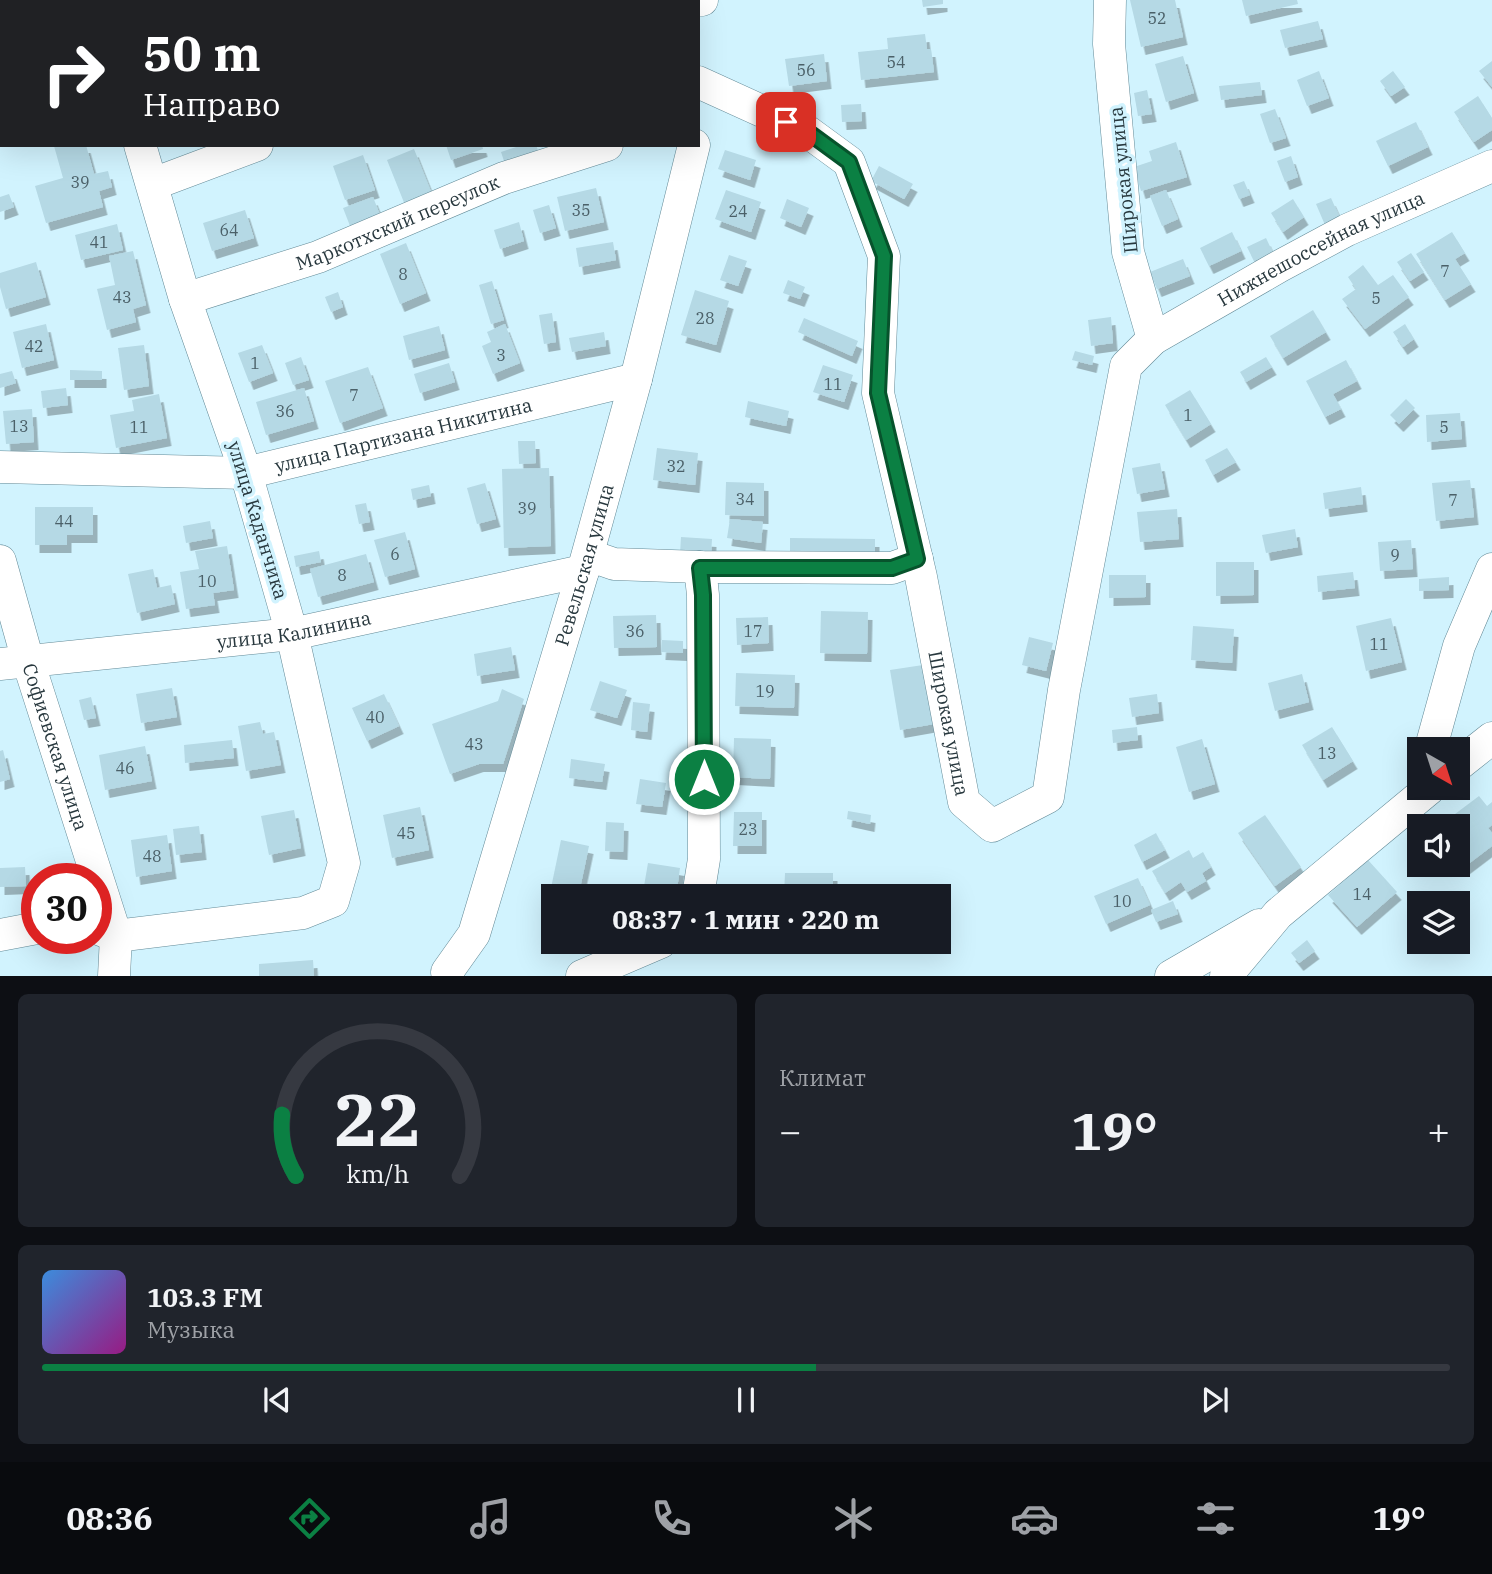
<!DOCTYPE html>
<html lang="ru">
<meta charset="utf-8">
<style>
:root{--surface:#171b24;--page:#20242c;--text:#f1f3f6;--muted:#9ea1a6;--line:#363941;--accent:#0b8043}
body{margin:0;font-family:"IBM Plex Serif",serif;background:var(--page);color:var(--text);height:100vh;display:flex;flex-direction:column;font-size:26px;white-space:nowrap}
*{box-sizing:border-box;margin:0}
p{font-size:23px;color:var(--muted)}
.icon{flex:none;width:38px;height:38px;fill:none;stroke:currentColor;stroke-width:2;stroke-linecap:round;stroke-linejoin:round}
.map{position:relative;height:976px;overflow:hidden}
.sheet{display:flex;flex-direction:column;gap:18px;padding:18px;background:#0d0f14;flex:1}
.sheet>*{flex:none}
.guide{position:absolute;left:0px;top:0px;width:700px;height:147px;box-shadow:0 7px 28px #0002;background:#202124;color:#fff;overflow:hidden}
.needle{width:46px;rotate:141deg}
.controls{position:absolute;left:1407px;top:737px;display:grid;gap:14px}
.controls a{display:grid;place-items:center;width:63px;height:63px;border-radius:0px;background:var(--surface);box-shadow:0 7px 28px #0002;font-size:35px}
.speed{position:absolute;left:21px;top:863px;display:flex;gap:14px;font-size:35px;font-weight:700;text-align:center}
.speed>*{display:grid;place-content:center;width:91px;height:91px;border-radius:50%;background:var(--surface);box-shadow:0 7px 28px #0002;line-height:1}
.speed .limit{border:10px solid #d22;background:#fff;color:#111}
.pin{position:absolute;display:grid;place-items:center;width:60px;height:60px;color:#fff;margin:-30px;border-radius:14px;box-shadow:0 4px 10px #0006}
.me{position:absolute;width:77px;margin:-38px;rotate:0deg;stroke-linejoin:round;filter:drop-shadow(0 0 5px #0008)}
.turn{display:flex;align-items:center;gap:24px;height:147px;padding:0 28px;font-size:32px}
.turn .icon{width:91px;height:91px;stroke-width:2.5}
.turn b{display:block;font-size:49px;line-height:60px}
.big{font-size:52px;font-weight:700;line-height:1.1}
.sheet .widget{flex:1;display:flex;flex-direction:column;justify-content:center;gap:10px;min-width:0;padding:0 24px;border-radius:10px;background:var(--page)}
.sheet .dial{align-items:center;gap:0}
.dial svg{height:182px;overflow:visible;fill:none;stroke:var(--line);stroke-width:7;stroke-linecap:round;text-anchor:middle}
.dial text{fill:var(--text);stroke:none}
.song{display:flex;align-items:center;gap:21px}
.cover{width:84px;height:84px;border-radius:10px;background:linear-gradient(135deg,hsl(210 70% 55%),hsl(310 70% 35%))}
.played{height:7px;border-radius:4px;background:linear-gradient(90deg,var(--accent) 55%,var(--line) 55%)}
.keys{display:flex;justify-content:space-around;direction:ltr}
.heat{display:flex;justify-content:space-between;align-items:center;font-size:38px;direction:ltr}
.sheet .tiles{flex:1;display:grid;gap:18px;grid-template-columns:1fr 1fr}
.widget:last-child{grid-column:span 2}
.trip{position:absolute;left:541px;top:884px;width:410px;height:70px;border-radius:0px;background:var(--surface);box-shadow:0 7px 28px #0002;font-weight:700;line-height:70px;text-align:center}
.tab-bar{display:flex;height:112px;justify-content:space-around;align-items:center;background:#090b0e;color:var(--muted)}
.tab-bar .icon{width:49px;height:49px}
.tab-bar .on{color:var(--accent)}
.tab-bar b{font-size:32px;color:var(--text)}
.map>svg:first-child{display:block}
.building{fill:#b5d9e5;filter:url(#shadow)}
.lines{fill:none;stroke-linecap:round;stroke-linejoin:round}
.minor-casing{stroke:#638a97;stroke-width:33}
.minor{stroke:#fff;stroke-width:32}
.route-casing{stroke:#07532c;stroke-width:18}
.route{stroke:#0b8043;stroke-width:12}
.labels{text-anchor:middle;stroke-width:7;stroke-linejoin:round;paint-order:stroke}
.number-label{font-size:16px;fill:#4b6068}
.street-label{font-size:19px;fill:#28383e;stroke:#d1f3fe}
</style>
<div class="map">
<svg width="1492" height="976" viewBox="0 0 1492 976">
<defs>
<filter id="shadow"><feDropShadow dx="4.5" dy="8" stdDeviation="0" flood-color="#0004"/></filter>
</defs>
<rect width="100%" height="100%" fill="#d1f3fe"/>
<!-- building -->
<g class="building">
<path d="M922 0H943V4L923 7Z"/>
<path d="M1130 0H1175L1183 37 1141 47Z"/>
<path d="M1242 0H1297L1298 4 1246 16Z"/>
<path d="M1318 21 1323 39 1285 48 1280 30Z"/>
<path d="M925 34 927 49H931L934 72 861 80 858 52 888 49 887 38Z"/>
<path d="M824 54 827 81 789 86 785 59Z"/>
<path d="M1183 56 1194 93 1166 102 1155 64Z"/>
<path d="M1492 61V87L1479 71Z"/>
<path d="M1319 71 1329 98 1307 106 1297 80Z"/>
<path d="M1393 71 1405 87 1391 96 1380 81Z"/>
<path d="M1260 82 1262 95 1221 100 1219 86Z"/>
<path d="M1147 90 1152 114 1138 116 1134 93Z"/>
<path d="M1478 96 1492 118V130L1474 142 1454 112Z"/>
<path d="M861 104 862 121 842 122 841 105Z"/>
<path d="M1275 109 1286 138 1270 143 1260 114Z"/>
<path d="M1416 122 1428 147 1388 166 1376 141Z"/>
<path d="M1176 142 1187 177 1141 191 1134 167 1152 161 1149 151Z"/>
<path d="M58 145H86L94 174 108 171 112 187 99 191 103 207 46 223 35 186 63 178 54 146Z"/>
<path d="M446 145H482L483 149 451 160Z"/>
<path d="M522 145H536L539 153 505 164 501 152Z"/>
<path d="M414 149 432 194 405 205 387 160Z"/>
<path d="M725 150 756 160 750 180 718 169Z"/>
<path d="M363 155 375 190 345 200 333 166Z"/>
<path d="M1291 156 1298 177 1285 182 1277 161Z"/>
<path d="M879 166 913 184 904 199 871 181Z"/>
<path d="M1244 181 1250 195 1239 199 1233 185Z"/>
<path d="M596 188 604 222 565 231 557 197Z"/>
<path d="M726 190 761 202 751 232 715 219Z"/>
<path d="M1166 190 1178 219 1162 226 1150 196Z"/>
<path d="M9 194 14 207 0 212V197Z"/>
<path d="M373 197 382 220 352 231 343 208Z"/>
<path d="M1331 198 1340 218 1325 225 1316 204Z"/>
<path d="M787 199 809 208 801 227 780 218Z"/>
<path d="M1293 199 1304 217 1283 232 1271 213Z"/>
<path d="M549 205 556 228 540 233 533 210Z"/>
<path d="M245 210 254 238 212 251 203 223Z"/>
<path d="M519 222 524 241 500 249 494 230Z"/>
<path d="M117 224 123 250 81 260 75 235Z"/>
<path d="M1232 232 1241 251 1209 266 1200 248Z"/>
<path d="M1452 232 1465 253 1455 259 1471 284 1445 300 1416 254Z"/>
<path d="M1266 238 1273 253 1254 261 1247 247Z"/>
<path d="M613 242 616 260 579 267 576 248Z"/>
<path d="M406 243 426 293 400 304 380 254Z"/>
<path d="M133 251 146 305 133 309 136 322 107 330 97 289 115 285 109 256Z"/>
<path d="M1411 253 1424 272 1410 281 1397 262Z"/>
<path d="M729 255 747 261 738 286 720 280Z"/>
<path d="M1183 259 1190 276 1157 289 1150 272Z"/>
<path d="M36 262 46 297 6 309 0 287V273Z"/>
<path d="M1363 265 1378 285 1393 275 1409 297 1365 329 1342 299 1356 289 1348 277Z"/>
<path d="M788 280 805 287 800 299 783 293Z"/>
<path d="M492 281 504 320 491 324 479 285Z"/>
<path d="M695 290 729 301 716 345 681 335Z"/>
<path d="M338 292 343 307 331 312 325 297Z"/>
<path d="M1313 310 1326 332 1283 358 1270 336Z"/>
<path d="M552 313 556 342 544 344 539 315Z"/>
<path d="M1111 317 1113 343 1091 346 1088 320Z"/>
<path d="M804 318 858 341 852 356 798 332Z"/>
<path d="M46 324 54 360 22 368 13 332Z"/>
<path d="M505 324 520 363 493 374 482 346 491 342 487 332Z"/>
<path d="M1405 324 1414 339 1403 347 1393 332Z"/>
<path d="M439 326 445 350 409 360 403 336Z"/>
<path d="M604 332 606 346 572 352 569 338Z"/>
<path d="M144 345 149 386 124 390 118 348Z"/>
<path d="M262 345 273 373 249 382 238 353Z"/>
<path d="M1075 351 1094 356 1092 365 1072 360Z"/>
<path d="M301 357 309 380 293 385 285 363Z"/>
<path d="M1266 357 1272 367 1246 382 1240 372Z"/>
<path d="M1346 360 1357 381 1333 394 1341 409 1325 417 1306 381Z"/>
<path d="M449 363 455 382 420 393 414 374Z"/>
<path d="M823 365 853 375 844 402 813 392Z"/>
<path d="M368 367 383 408 340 423 325 381Z"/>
<path d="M70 370 102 371V380H70Z"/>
<path d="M12 371 16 383 0 388V374Z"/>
<path d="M66 388 68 405 43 408 41 391Z"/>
<path d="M304 388 314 421 266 435 256 402Z"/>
<path d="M1190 390 1211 424 1186 440 1165 405Z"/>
<path d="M159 394 167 438 116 448 110 415 134 411 132 400Z"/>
<path d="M1406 399 1415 408 1399 424 1390 415Z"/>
<path d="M748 401 789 411 786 426 745 417Z"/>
<path d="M32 409 34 442 6 444 3 411Z"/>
<path d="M1460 413 1462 439 1427 442 1426 415Z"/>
<path d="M518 441H535L536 463 519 464Z"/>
<path d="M657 448 698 453 695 485 653 480Z"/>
<path d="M1227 448 1236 462 1213 475 1205 460Z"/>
<path d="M1160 463 1165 489 1137 494 1132 468Z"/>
<path d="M549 468 551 546 504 548 502 469Z"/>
<path d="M1470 480 1474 517 1436 521 1432 483Z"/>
<path d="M726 482 764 483V516L725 515Z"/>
<path d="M485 483 496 519 477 524 467 488Z"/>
<path d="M429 485 431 496 413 500 411 489Z"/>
<path d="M1361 487 1363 504 1325 509 1323 493Z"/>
<path d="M366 503 370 522 359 524 355 505Z"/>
<path d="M35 507H93V535H67V545H35Z"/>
<path d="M1177 509 1179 539 1140 542 1137 512Z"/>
<path d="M730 519 763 522 761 543 727 538Z"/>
<path d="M210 521 213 538 186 543 183 526Z"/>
<path d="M1295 529 1298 547 1266 553 1262 535Z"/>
<path d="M405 532 415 569 385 577 374 540Z"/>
<path d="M681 537 712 539 711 556 680 554Z"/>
<path d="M790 538 875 539V559L790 558Z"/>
<path d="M1411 540 1413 569 1380 571 1378 542Z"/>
<path d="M227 546 234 590 213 593 215 605 186 609 180 572 199 569 195 551Z"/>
<path d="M319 551 321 562 296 567 294 556Z"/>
<path d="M366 554 374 582 318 597 310 569Z"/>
<path d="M1216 562H1254V595L1216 596Z"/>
<path d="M153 569 157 588 171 585 175 604 137 613 128 574Z"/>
<path d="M1353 572 1355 588 1318 592 1317 576Z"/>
<path d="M1109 575H1146V597L1109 598Z"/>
<path d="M1449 577V590L1419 591V579Z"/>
<path d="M821 611 868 612 867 654 820 653Z"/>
<path d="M656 615 657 647 614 648 613 616Z"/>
<path d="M768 617 769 643 737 645 736 618Z"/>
<path d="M1391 618 1402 662 1366 671 1356 626Z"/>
<path d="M1193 626 1234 629 1232 663 1191 660Z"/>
<path d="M1029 637 1053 643 1046 671 1022 665Z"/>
<path d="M662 640 683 641V653L661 652Z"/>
<path d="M511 647 515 670 477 676 474 654Z"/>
<path d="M923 665 934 724 900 730 890 670Z"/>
<path d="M736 673 795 675 794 708 735 706Z"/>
<path d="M1302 674 1309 702 1275 711 1268 683Z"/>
<path d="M600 681 627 690 617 718 590 710Z"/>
<path d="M172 688 177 717 141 723 136 694Z"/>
<path d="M502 689 524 699 503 764H479L450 774 432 724 498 701Z"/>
<path d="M384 694 399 726 367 741 352 708Z"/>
<path d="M1157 694 1159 713 1132 717 1129 698Z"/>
<path d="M91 697 96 718 84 720 79 700Z"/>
<path d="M633 702 650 704 647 732 631 730Z"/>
<path d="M260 722 263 734 274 732 281 765 246 771 238 726Z"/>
<path d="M1137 727 1138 740 1113 743 1112 730Z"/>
<path d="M1332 727 1353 761 1323 780 1302 745Z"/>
<path d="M734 738 771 739 770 779 733 777Z"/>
<path d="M1202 739 1215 784 1189 792 1176 747Z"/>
<path d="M232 740 234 758 185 763 184 745Z"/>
<path d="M145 746 152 781 105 790 99 755Z"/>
<path d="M3 750 10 779 0 782V751Z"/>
<path d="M571 759 605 764 602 782 569 778Z"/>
<path d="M640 779 666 783 662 807 636 804Z"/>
<path d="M1479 796 1487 806 1492 802V825L1488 828 1492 833V846L1463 868 1458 862V826H1439Z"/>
<path d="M420 807 429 850 392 858 383 815Z"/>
<path d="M294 810 301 848 269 855 261 816Z"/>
<path d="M848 811 871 815 870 824 847 819Z"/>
<path d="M734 812H762V846H733Z"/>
<path d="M1265 815 1301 867 1275 886 1238 833Z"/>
<path d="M606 822 624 823 623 852 605 851Z"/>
<path d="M199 826 202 852 176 855 173 829Z"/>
<path d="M1156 833 1165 850 1142 862 1134 845Z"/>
<path d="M167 835 172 871 136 877 131 840Z"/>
<path d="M561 840 589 846 579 893 551 888Z"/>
<path d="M1189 850 1193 858 1203 852 1211 867 1202 873 1206 881 1187 892 1181 882 1165 893 1152 871Z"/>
<path d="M1368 860 1397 892 1357 927 1328 895Z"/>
<path d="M648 863 680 868 676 896 643 892Z"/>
<path d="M25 867 26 886 0 887V868Z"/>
<path d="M785 873H833V896H784Z"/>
<path d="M1138 878 1150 905 1106 924 1094 896Z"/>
<path d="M1173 901 1178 914 1156 922 1151 910Z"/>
<path d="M1307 940 1315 951 1299 963 1291 953Z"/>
<path d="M313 960 314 976H259V964Z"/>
</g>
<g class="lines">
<defs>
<g id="minor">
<path d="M92 0V2"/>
<path d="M353 0 354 2"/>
<path d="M660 0 661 2"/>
<path d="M686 2 702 0"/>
<path id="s1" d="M698 82 808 132 849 162 884 256 878 393 921 577 964 802 992 826 1048 797 1064 690 1126 366 1153 339 1128 252 1109 44 1110 0"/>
<path d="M153 184 257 145"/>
<path id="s2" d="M185 299 318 257 504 178 607 145"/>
<path id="s3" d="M1153 339 1280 266 1347 230 1492 166"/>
<path id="s4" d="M0 467 246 473 636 379"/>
<path d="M588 555 614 564 700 567 892 568 917 559"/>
<path id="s5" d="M0 561 28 661 116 936 114 976"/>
<path id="s6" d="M0 664 292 634 583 571"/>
<path d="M1432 749 1431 747 1459 646 1492 569"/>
<path d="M1458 765 1492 738"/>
<path d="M698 896 704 859 703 595 700 567"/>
<path d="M96 928 116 936 303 913 333 901 344 863 292 634 246 473 185 299 140 145"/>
<path d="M0 935 37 928"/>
<path id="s7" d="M447 972 474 934 583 571 636 379 694 145"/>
<path d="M582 976 661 942"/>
<path d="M1171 976 1259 925"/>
<path d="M1226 976 1278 914 1430 788"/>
</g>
</defs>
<!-- minor casing -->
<use href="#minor" class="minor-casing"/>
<!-- minor -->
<use href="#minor" class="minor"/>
</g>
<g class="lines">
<defs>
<path id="route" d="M704 779 703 595 700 568H892L917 559 878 393 884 256 849 162 808 132 786 122"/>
</defs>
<!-- route casing -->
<use href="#route" class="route-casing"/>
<!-- route -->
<use href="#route" class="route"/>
</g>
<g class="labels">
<!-- number labels -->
<g class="number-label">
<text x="1157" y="24">52</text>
<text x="896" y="68">54</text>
<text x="806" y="76">56</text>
<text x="80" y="188">39</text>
<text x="581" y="216">35</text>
<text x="738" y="217">24</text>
<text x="229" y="236">64</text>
<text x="99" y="248">41</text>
<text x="1445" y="277">7</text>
<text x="403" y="280">8</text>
<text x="122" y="303">43</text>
<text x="1376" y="304">5</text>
<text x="705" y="324">28</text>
<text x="34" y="352">42</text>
<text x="501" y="361">3</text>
<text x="255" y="369">1</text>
<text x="833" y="390">11</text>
<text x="354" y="401">7</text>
<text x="285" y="417">36</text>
<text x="1188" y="421">1</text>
<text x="19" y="432">13</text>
<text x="139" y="433">11</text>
<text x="1444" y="433">5</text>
<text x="676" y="472">32</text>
<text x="745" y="505">34</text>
<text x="1453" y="506">7</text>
<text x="527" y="514">39</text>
<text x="64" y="527">44</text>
<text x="395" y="560">6</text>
<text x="1395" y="561">9</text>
<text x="342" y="581">8</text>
<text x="207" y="587">10</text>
<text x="635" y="637">36</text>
<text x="753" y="637">17</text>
<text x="1379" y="650">11</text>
<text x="765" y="697">19</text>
<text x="375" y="723">40</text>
<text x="474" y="750">43</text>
<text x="1327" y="759">13</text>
<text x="125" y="774">46</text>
<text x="748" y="835">23</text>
<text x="406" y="839">45</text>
<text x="152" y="862">48</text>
<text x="1362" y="900">14</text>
<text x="1122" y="907">10</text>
</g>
<!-- street labels -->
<g class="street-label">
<text transform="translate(1123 180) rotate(-96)" y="7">Широкая улица</text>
<text dy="7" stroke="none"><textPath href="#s2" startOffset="226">Маркотхский переулок</textPath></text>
<text dy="7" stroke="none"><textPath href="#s3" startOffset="191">Нижнешоссейная улица</textPath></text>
<text dy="7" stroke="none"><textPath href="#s4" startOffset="408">улица Партизана Никитина</textPath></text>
<text transform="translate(258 520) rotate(73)" y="7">улица Каданчика</text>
<text dy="7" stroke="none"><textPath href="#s7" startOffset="432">Ревельская улица</textPath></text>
<text dy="7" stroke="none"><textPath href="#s6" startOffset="296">улица Калинина</textPath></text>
<text dy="7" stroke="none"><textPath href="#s1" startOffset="747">Широкая улица</textPath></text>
<text dy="7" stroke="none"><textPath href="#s5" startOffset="194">Софиевская улица</textPath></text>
</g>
</g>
</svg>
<div class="controls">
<a><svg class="needle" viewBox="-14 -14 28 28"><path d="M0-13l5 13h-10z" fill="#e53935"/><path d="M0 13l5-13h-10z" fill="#9ea1a6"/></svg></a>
<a><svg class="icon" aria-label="sound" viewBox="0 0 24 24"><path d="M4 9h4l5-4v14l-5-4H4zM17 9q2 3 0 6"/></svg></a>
<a><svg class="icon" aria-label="layers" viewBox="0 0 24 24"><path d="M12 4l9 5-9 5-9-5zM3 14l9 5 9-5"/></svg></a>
</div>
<div class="speed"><div class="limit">30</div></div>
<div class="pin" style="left:786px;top:122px;background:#d93025"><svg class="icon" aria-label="arrive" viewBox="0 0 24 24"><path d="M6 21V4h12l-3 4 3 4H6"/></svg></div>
<svg class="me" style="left:704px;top:779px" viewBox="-20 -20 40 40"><circle r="17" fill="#0b8043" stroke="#fff" stroke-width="3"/><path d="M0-11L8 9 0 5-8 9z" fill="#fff"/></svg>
<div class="trip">08:37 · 1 мин · 220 m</div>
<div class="guide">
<div class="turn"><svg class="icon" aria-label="right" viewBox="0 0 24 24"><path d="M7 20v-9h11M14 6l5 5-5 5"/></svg><div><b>50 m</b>Направо</div></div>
</div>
</div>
<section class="sheet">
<div class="tiles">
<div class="widget dial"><svg viewBox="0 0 100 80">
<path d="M14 69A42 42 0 1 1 86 69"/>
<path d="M14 69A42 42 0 0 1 8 42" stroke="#0b8043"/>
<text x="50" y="56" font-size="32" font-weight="700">22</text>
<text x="50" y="72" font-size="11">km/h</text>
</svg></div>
<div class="widget"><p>Климат</p>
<div class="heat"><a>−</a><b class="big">19°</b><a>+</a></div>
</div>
<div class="widget">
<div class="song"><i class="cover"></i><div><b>103.3 FM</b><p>Музыка</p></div></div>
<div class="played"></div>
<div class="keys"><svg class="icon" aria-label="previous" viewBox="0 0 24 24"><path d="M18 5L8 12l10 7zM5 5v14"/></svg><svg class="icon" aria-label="pause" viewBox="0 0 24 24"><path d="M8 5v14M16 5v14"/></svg><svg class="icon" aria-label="next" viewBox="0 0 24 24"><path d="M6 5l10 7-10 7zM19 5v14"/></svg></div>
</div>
</div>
</section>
<nav class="tab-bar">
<b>08:36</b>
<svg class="icon on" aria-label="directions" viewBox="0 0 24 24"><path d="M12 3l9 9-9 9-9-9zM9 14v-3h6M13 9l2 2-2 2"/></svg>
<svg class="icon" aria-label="music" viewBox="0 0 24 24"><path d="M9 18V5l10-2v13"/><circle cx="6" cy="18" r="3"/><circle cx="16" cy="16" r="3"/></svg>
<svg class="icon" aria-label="phone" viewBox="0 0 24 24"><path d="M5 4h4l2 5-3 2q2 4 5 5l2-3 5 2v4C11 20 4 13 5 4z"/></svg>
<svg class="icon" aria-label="climate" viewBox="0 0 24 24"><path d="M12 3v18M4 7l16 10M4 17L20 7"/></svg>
<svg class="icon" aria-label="car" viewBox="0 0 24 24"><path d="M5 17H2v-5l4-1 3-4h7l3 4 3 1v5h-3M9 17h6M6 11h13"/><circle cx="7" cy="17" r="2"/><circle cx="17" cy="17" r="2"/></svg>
<svg class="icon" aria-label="filters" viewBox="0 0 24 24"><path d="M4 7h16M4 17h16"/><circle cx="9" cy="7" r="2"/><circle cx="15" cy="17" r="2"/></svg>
<b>19°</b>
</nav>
